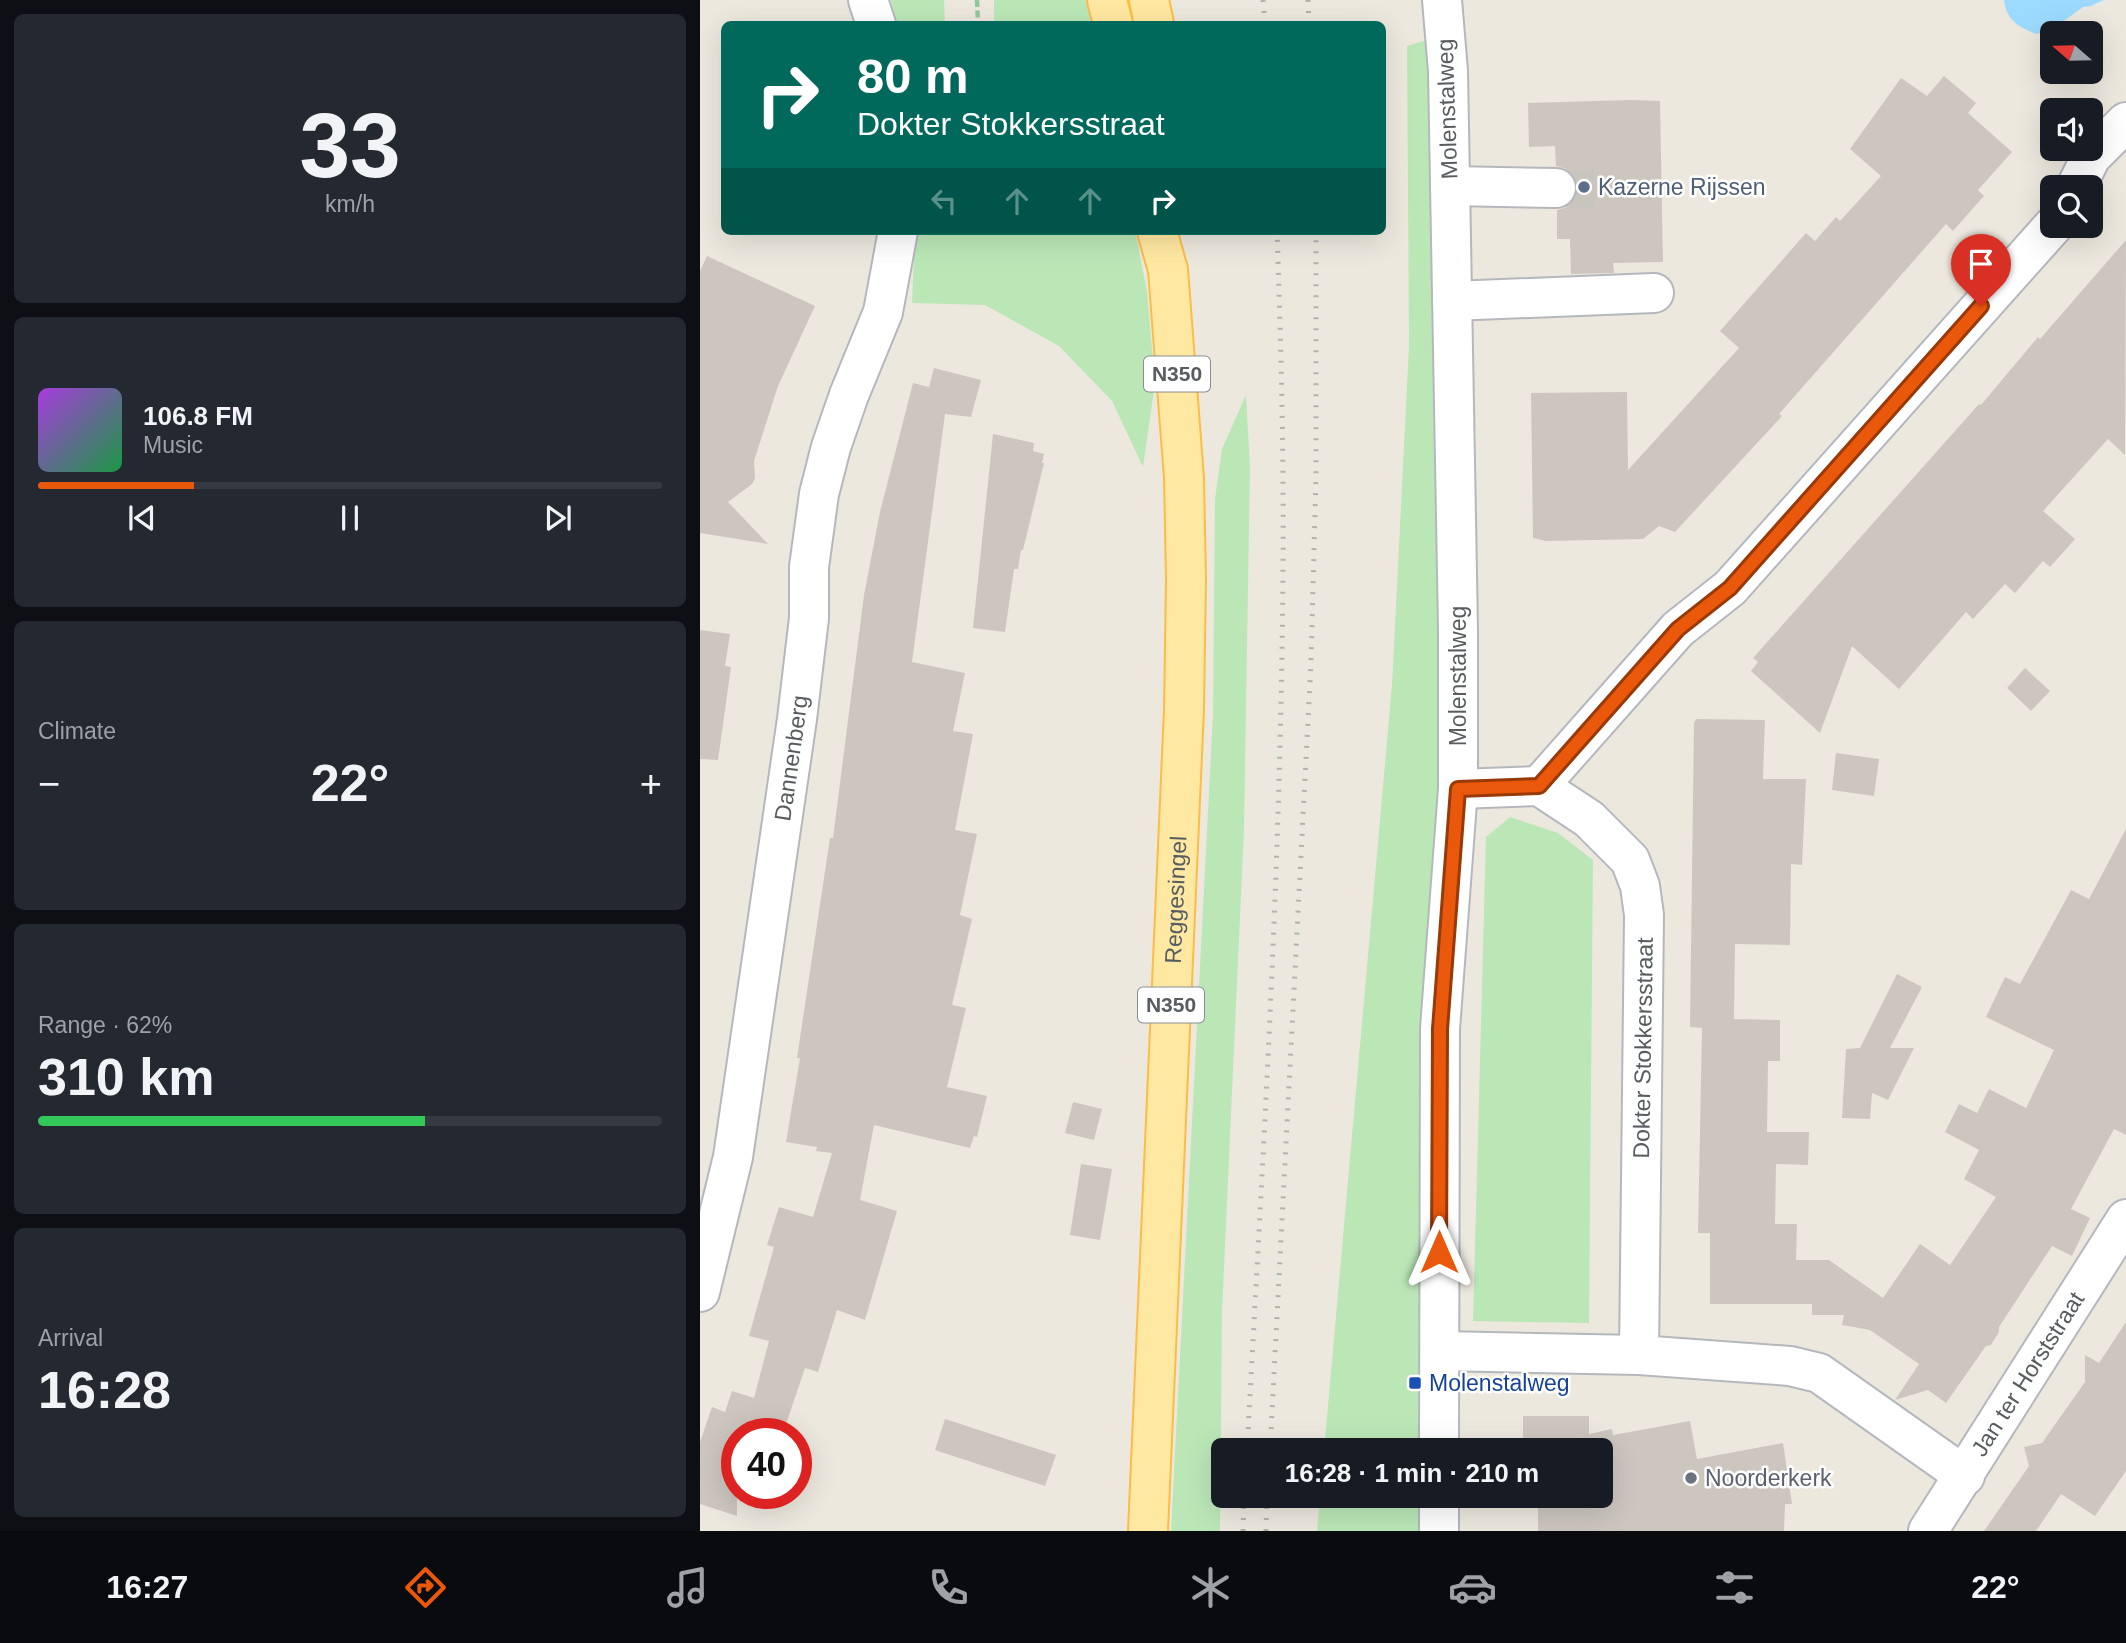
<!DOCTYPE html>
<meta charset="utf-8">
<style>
:root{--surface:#171b24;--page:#242831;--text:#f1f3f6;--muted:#9ea1a6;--line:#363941;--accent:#ea580c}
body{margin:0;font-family:Arial,sans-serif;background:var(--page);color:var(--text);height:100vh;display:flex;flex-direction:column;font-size:26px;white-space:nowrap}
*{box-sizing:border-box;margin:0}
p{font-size:23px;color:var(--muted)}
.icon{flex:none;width:38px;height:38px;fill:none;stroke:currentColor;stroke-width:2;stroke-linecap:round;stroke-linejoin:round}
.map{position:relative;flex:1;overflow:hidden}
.drawer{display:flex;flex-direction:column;gap:14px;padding:14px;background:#0d0f14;width:700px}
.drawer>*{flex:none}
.top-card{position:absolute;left:21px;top:21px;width:665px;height:214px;border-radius:10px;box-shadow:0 7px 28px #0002;background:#00695c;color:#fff;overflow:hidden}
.needle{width:46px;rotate:290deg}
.controls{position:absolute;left:1340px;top:21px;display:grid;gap:14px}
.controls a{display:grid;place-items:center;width:63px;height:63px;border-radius:10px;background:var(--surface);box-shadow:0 7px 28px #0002;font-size:35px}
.speed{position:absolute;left:21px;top:1418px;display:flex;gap:14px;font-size:35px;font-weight:700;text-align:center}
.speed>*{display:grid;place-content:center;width:91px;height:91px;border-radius:50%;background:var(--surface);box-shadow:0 7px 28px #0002;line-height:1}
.speed .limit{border:10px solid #d22;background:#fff;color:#111}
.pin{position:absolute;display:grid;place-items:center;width:60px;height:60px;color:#fff;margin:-72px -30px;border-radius:50% 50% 50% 0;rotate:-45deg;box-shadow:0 0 7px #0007}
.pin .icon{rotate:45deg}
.me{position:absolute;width:77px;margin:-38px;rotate:0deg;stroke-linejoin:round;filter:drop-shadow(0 0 5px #0008)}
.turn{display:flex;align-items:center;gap:24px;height:147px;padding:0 21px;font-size:32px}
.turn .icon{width:91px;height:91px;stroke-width:2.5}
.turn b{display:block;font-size:49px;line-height:60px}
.lanes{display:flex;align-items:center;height:66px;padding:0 21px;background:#0003;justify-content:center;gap:35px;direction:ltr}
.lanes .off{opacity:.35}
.big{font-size:52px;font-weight:800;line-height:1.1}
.drawer .card{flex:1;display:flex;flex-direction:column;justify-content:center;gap:10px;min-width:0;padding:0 24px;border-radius:10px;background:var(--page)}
.drawer .dial{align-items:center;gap:0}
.dial b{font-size:91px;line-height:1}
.song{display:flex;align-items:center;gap:21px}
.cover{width:84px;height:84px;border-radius:10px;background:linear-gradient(135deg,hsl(280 70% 55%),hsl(140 70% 35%))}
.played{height:7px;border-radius:4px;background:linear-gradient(90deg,var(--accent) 25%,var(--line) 25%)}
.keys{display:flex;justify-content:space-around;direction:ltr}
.heat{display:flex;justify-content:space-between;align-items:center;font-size:38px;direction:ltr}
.charge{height:10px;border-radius:5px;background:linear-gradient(90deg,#34c759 62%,var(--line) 0)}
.trip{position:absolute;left:511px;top:1438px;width:402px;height:70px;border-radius:10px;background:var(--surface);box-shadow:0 7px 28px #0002;font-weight:800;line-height:70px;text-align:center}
.dock{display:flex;height:112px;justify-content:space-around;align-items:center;background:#090b0e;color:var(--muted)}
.dock .icon{width:49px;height:49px}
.dock .current{color:var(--accent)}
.dock b{font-size:32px;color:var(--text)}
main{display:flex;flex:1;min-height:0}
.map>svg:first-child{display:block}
.green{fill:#bbe7b7}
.water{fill:#9cdbff}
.building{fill:#ccc6bf}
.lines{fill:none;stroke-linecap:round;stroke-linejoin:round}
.minor-tunnel{stroke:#c8c5bf;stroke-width:38;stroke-dasharray:38 19;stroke-linecap:butt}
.minor-casing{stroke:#b4b8bd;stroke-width:42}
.major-casing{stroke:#febc46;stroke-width:42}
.path{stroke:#90c89b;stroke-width:4.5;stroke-dasharray:7 3.5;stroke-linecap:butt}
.minor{stroke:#fff;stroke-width:38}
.major{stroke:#ffe8a1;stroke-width:38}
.rail{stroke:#b1b2b2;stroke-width:5;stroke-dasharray:2 9;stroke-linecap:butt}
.route-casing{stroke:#983908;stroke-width:18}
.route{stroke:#ea580c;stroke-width:12}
.service-dot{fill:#5c6f8a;stroke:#fff;stroke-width:2.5}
.transit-dot{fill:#1a4fb4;stroke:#fff;stroke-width:2.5}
.worship-dot{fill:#6b7280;stroke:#fff;stroke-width:2.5}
.labels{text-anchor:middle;stroke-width:5;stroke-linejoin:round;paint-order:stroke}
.shield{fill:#fff;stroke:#898d90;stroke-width:2}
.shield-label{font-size:21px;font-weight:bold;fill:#575c61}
.street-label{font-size:23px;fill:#575c61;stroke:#fff}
.service-label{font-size:23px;fill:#4e5e75;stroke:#fff;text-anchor:start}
.transit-label{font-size:23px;fill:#164399;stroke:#fff;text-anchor:start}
.worship-label{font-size:23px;fill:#5b616d;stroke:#fff;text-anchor:start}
</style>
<main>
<section class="drawer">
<div class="card dial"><b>33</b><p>km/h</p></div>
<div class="card">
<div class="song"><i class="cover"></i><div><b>106.8 FM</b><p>Music</p></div></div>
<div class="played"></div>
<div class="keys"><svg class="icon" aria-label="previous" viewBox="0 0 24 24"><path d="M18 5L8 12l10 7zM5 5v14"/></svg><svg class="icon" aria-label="pause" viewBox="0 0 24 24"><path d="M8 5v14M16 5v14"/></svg><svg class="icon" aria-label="next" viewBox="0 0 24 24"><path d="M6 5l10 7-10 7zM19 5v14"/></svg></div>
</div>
<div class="card"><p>Climate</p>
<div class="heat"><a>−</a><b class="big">22°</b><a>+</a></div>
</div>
<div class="card"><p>Range · 62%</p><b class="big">310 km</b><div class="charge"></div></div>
<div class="card"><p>Arrival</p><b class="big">16:28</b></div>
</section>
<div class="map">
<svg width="1426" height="1531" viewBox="0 0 1426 1531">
<rect width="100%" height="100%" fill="#ede8de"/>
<!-- green -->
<g class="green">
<path d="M191 0H244L245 24H198Z"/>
<path d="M294 0H387L393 24H294Z"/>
<path d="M734 38 740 830 722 1451H624L692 685 709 346 707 46Z"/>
<path d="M215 231H435L447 291 455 383 443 467 412 401 359 346 285 305 212 303Z"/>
<path d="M546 395 550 468 544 829 522 1312 520 1531H471L513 714 515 499 522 449Z"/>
<path d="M810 817 858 833 893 860 889 1323 773 1321 786 837Z"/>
<path d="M620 1496H720L719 1531H617Z"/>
</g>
<!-- water -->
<path class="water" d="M1304 0H1404L1391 6 1383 7 1357 26 1337 34C1319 28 1306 20 1304 0Z"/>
<!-- building -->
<g class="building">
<path d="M1244 76 1276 103 1268 113 1312 152 1278 190 1284 196 1253 231 1246 224 1079 414 1082 416 975 532 959 526 943 539 846 541 833 538 831 393 927 392 928 470 1039 348 1020 331 1106 233 1115 241 1136 217 1140 221 1181 176 1150 149 1201 78 1227 96Z"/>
<path d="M931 100 960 101 963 262 913 263 914 273 871 274 870 239H857V210L867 207 875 199 878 188 875 178 867 169 856 166 855 146 829 147 828 103Z"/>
<path d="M1426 240 1425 455 1408 439 1343 511 1375 539 1350 567 1343 561 1315 593 1305 584 1273 619 1266 612 1199 689 1152 646 1120 733 1051 671 1058 662 1053 658 1279 404 1281 405 1338 337 1340 339Z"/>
<path d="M7 256 115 306 78 386 54 461 55 478 52 484 28 502 68 544 0 533V271Z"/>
<path d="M234 368 281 380 271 417 245 414 212 662 265 673 253 731 273 734 255 830 277 834 260 915 272 919 252 1005 266 1008 247 1087 287 1096 277 1137 274 1136 270 1148 174 1125 160 1200 197 1211 165 1320 137 1310 118 1372 105 1368 83 1433H37V1516L0 1504V1442L12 1407 25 1412 32 1391 54 1398 69 1341 49 1336 74 1247 67 1245 79 1207 113 1217 132 1153 116 1151 117 1147 86 1142 100 1058H97L130 838H133L164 595 180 512 213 383 229 387Z"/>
<path d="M293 434 334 443 333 451 344 454 342 463H344L323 550H321L318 569H314L305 632 273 628Z"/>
<path d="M0 630 30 634 25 666 31 667 18 760 0 759Z"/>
<path d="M1325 668 1350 691 1331 711 1307 688Z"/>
<path d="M996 719 1065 720 1063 779H1106L1102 865 1091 864 1090 945 1035 944 1034 1019 1080 1020V1061H1068L1067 1132H1109L1108 1165 1076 1164 1075 1224H1097L1096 1260H1129L1183 1298 1220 1244 1250 1265 1296 1197 1264 1179 1279 1150 1245 1132 1259 1104 1277 1113 1289 1089 1326 1108 1354 1050 1286 1017 1305 977 1320 984 1371 890 1389 899 1426 829V1135L1414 1129 1371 1209 1390 1218 1372 1256 1352 1246 1299 1327V1332L1291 1345 1286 1346 1246 1403 1228 1390 1195 1400 1219 1364 1170 1330 1142 1325 1144 1315H1112V1304H1010V1233H998L1002 1028 990 1027 994 723Z"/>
<path d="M1136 753 1179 759 1174 796 1132 790Z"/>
<path d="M1197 974 1222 987 1190 1048H1214L1188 1100 1172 1093 1170 1119 1142 1118 1146 1049 1160 1048Z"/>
<path d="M373 1102 402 1109 394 1140 365 1133Z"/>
<path d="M381 1164 412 1169 400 1240 370 1235Z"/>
<path d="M1426 1322V1471L1395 1516 1361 1494 1336 1531H1284L1329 1466 1324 1447 1342 1443 1385 1382V1355L1399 1363Z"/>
<path d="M823 1416H889V1434L912 1429 913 1435 990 1421 997 1459 1083 1443 1092 1504H1085L1084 1531H838V1496H901V1451H823Z"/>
<path d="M245 1419 356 1455 345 1486 235 1450Z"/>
</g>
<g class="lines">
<!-- minor-tunnel -->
<path class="minor-tunnel" d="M856 188 907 189"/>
<defs>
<g id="minor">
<path d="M168 0 176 24"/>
<path d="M750 186 856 188"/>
<path d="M1376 187 1391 157 1426 122"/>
<path d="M752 301 954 293"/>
<path d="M839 786 978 629 1030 588 1353 226"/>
<path d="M758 789 839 786 889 819 930 860 940 886 944 915 939 1355"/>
<path id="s1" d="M0 1292 33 1157 97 719 109 618V567L119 494 131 447 149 395 183 312 198 231"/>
<path d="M740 1351 939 1355 1090 1366 1119 1373 1265 1476"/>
<path d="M739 1451 740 1029 758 789V630L748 71 742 0"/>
<path d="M739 1531V1496"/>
<path id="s2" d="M1228 1531 1426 1219"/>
</g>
<g id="major">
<path d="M407 0 413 24"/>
<path d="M449 0 454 24"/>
<path id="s3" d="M448 1531 484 709 486 579 484 478 468 270 457 231"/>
</g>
</defs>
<!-- minor casing -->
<use href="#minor" class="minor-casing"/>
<!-- major casing -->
<use href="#major" class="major-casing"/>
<!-- path -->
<path class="path" d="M277 0 278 24"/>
<!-- minor -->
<use href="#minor" class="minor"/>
<!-- major -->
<use href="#major" class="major"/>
<!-- rail -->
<g class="rail">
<path d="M563 0 565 24"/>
<path d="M608 0 609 24"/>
<path d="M547 1451C563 1157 581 863 583 568 584 456 581 343 577 231"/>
<path d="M570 1451 611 663 616 476V231"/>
<path d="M543 1531 544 1496"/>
<path d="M566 1531 567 1496"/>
</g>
</g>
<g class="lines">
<defs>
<path id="route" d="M739 1252 740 1029 758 789 839 786 978 629 1030 588 1281 306"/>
</defs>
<!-- route casing -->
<use href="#route" class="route-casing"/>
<!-- route -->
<use href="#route" class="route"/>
</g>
<!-- markers -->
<circle class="service-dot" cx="884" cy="187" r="7"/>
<rect class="transit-dot" x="708" y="1376" width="14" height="14" rx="3.5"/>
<circle class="worship-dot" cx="991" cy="1478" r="7"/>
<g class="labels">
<!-- shield labels -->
<g class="shield">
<rect x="444" y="356.5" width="66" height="35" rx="5"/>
<rect x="438" y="987.5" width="66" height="35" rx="5"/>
</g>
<g class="shield-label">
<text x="477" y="381">N350</text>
<text x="471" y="1012">N350</text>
</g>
<!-- street labels -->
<g class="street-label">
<text transform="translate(747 109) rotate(-92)" y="8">Molenstalweg</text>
<text transform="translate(758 676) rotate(-90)" y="8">Molenstalweg</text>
<text dy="8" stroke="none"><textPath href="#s1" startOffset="542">Dannenberg</textPath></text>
<text dy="8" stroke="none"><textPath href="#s3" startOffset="632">Reggesingel</textPath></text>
<text transform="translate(943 1048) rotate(-89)" y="8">Dokter Stokkersstraat</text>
<text dy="8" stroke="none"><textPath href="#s2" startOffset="186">Jan ter Horststraat</textPath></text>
</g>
<!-- service labels -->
<g class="service-label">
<text x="898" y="195">Kazerne Rijssen</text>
</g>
<!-- transit labels -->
<g class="transit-label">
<text x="729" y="1391">Molenstalweg</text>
</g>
<!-- worship labels -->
<g class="worship-label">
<text x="1005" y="1486">Noorderkerk</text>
</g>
</g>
</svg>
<div class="controls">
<a><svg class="needle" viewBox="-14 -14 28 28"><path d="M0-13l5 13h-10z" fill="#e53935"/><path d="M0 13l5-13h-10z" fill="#9ea1a6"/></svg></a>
<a><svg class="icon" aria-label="sound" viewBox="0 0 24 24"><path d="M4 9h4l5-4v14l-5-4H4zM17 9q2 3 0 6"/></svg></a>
<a><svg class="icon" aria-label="search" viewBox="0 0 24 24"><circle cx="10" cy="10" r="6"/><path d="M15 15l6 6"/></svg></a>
</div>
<div class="speed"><div class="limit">40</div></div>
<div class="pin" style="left:1281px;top:306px;background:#d93025"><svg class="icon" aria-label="arrive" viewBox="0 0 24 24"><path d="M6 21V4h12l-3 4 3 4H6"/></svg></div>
<svg class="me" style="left:739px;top:1252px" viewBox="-20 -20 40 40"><path d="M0-17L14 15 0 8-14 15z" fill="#ea580c" stroke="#fff" stroke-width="4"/></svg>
<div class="trip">16:28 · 1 min · 210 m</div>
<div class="top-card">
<div class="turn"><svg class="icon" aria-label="right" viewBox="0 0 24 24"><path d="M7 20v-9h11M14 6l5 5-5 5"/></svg><div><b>80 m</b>Dokter Stokkersstraat</div></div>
<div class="lanes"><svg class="icon off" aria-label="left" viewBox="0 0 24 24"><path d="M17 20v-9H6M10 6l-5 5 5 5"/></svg><svg class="icon off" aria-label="ahead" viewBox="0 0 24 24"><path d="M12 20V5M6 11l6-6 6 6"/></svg><svg class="icon off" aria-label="ahead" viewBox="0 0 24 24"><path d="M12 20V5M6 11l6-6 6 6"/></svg><svg class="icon" aria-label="right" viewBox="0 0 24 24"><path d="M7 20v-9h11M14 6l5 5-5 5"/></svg></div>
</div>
</div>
</main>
<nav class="dock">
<b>16:27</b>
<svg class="icon current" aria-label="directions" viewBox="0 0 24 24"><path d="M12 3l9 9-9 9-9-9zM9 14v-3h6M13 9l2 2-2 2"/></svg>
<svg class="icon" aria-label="music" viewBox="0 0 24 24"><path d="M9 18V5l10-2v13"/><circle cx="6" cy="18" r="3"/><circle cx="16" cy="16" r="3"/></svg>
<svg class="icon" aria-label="phone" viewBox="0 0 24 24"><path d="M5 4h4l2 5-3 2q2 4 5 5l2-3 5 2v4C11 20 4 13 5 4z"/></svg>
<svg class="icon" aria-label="climate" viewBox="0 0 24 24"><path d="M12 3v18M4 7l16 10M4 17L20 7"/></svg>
<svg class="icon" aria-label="car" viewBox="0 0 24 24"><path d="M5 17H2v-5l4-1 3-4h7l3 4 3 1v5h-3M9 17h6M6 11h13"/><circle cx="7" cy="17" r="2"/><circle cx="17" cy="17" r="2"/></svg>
<svg class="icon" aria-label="filters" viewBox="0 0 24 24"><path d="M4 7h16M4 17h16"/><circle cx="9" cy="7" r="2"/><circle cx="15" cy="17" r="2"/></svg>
<b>22°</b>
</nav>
